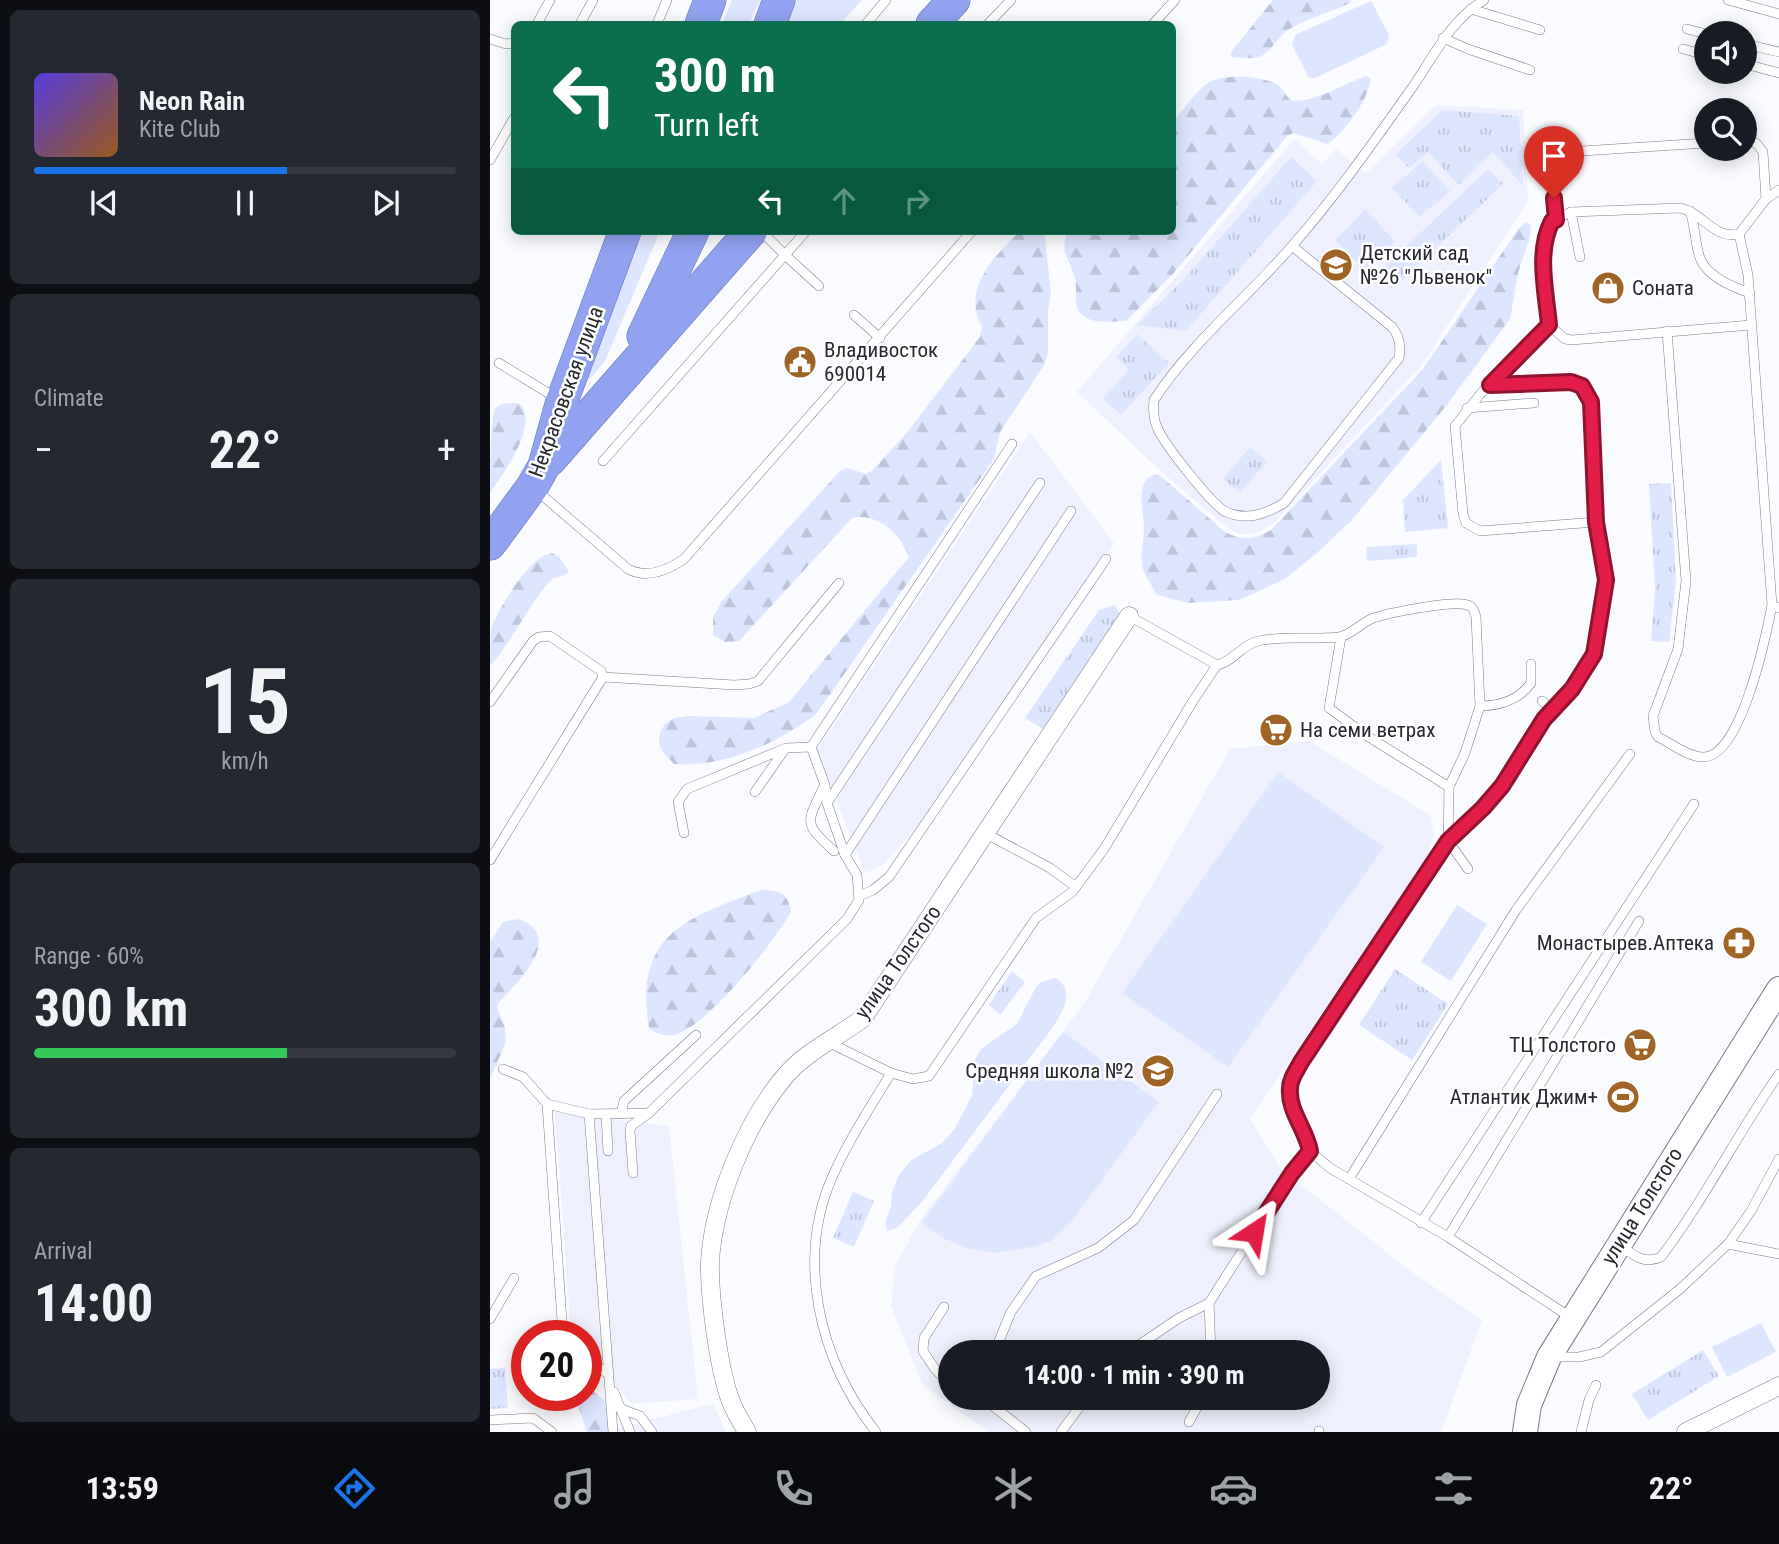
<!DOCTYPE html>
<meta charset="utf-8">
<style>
:root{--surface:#171b24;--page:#242831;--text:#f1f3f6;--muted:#9ea1a6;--line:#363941;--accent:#1a73e8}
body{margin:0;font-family:"Roboto Condensed",sans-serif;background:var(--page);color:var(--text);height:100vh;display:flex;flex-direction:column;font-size:26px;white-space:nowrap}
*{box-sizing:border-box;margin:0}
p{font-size:23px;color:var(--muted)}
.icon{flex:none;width:38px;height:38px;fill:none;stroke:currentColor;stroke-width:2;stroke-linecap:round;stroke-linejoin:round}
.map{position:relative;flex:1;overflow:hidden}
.details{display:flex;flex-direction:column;gap:10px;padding:10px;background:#0d0f14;width:490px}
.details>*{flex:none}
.top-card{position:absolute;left:21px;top:21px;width:665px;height:214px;border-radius:10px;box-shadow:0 4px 18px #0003;background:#0b6e4f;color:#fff;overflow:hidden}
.fabs{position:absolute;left:1204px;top:21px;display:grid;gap:14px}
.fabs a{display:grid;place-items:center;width:63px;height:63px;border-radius:50%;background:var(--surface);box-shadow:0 4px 18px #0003;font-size:35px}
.speed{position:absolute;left:21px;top:1320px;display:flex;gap:14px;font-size:35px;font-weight:700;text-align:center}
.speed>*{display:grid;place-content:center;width:91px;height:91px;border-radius:50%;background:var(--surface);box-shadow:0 4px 18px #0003;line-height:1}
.speed .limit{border:10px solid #d22;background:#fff;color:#111}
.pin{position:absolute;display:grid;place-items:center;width:60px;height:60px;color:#fff;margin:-72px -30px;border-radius:50% 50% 50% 0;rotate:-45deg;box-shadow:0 0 7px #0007}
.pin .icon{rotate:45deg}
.me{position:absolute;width:77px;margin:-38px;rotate:33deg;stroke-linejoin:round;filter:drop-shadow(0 0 5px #0008)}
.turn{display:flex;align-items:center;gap:24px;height:147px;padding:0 28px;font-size:32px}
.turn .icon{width:91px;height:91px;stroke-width:2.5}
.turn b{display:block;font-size:49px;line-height:60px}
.lanes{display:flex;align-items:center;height:66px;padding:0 28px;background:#0003;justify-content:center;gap:35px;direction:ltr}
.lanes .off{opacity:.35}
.big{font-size:52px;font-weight:700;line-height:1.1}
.details .tile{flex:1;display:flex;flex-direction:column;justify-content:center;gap:10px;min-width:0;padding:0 24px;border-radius:10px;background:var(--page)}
.details .dial{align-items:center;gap:0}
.dial b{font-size:91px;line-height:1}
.song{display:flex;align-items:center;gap:21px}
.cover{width:84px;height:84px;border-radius:10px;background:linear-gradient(135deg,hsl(250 70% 55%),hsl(30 70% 35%))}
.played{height:7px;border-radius:4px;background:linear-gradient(90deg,var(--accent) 60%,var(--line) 60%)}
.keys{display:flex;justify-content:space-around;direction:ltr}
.heat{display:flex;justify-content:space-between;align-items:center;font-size:38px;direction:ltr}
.charge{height:10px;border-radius:5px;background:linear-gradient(90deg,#34c759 60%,var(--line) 0)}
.trip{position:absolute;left:448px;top:1340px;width:392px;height:70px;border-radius:35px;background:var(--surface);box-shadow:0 4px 18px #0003;font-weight:700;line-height:70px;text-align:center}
.menu{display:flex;height:112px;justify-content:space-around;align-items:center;background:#090b0e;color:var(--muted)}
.menu .icon{width:49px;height:49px}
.menu .selected{color:var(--accent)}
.menu b{font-size:32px;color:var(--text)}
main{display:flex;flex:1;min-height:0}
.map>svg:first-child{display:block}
.built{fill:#eef1fd;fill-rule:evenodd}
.grass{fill:#dee5ff}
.forest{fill:url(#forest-firs)}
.park{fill:url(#park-tufts)}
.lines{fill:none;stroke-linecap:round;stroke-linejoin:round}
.lane-casing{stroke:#787d8f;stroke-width:10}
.street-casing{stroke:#787d8f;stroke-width:19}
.secondary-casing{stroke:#787d8f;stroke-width:26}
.highway-casing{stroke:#6c78ae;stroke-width:33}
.lane{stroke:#fff;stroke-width:9}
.street{stroke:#fff;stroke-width:18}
.secondary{stroke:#fff;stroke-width:24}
.highway{stroke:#91a2f1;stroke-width:32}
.route-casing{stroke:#92132f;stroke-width:18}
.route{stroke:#e11d48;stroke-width:12}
.labels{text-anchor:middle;stroke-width:5;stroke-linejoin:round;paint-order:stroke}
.poi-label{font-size:21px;fill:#272931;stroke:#fff;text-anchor:start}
.street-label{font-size:21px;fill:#272931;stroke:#fff}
</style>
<main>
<section class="details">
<div class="tile">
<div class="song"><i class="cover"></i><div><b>Neon Rain</b><p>Kite Club</p></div></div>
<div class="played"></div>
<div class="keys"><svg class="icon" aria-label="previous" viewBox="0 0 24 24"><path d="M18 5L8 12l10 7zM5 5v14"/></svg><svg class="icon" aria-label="pause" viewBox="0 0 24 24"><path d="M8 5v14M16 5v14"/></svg><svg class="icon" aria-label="next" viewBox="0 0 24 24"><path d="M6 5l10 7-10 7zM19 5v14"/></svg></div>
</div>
<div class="tile"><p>Climate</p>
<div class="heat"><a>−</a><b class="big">22°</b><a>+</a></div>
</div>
<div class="tile dial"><b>15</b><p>km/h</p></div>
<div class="tile"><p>Range · 60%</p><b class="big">300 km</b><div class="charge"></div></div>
<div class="tile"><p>Arrival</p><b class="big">14:00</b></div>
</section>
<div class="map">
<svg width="1289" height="1432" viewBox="0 0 1289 1432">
<defs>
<pattern id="forest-firs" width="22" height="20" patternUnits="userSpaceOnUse" patternTransform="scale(1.75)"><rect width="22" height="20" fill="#dee5ff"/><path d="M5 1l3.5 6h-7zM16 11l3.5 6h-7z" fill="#bec4db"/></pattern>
<pattern id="park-tufts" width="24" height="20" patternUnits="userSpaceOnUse" patternTransform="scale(1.75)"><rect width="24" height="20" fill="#dee5ff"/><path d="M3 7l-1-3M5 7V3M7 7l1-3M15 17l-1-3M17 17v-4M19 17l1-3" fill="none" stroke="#bec4db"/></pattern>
</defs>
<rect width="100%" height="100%" fill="#f9fbff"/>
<!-- built -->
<g class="built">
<path d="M946 105 1033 110 1038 201 931 366 784 523 768 532 750 535 735 526 675 475 587 392 804 139 832 164 846 149 876 174Z"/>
<path d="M540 432 624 543 452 799 392 866 375 873 327 750Z"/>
<path d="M819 741 940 815 944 836 936 860 760 1119 790 1168 919 1270 992 1320 951 1432H498L432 1384 401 1306 405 1267 429 1222 595 1002 740 749ZM460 1353H828V1398H460Z"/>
<path d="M65 1112 179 1126 208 1399 142 1404 96 1352V1335H81Z"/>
<path d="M223 1404 236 1432H125L124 1429Z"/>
</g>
<!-- grass -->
<g class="grass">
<path d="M242 0H270L259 24H232Z"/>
<path d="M301 0H372L350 24H293Z"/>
<path d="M881 1 899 35 897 44 825 78H819L802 45 805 35Z"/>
<path d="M150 231H170L115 361 104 375 94 383Z"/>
<path d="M788 772 894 847 738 1067 632 993Z"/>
<path d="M967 905 997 924 961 981 931 962Z"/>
<path d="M565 978C588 991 571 1015 560 1031L431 1203 407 1228 397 1231 395 1223 401 1206 402 1192 409 1175 420 1161 452 1143 464 1130 482 1096 485 1059 492 1048 527 1024 546 987 551 982Z"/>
<path d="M573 1032 669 1102 581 1222 561 1241 546 1246 505 1253 477 1248 453 1238 432 1222Z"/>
<path d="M1271 1323 1286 1352 1237 1377 1222 1347Z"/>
</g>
<!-- forest -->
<g class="forest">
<path d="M783 0H861L860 3C840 13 817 18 798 30 787 37 782 52 769 57 761 60 750 57 741 57V52Z"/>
<path d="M876 76 881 79C877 102 856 130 838 144L803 133 797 136 682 275 636 321C622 321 604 325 592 315 582 307 588 290 585 278 580 260 569 252 578 231H682L683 122C693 110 703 95 715 85 729 73 772 75 788 85 794 90 796 97 802 101 829 101 851 85 876 76Z"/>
<path d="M1037 222 1041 226 1040 236 1028 273 1020 319 956 406 862 520 828 552 795 579 749 600 698 603 667 595C662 586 655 576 652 566 650 553 654 540 654 527 653 511 644 480 666 474L673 478 735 532C752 541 765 540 782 529L933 369 1029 228Z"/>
<path d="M530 231H554L561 291 558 312V352L554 365 510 432 504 459 327 713C289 743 234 768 184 764L172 751 169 743 170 732 175 724 184 718 199 716 264 718 299 702 419 557C411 534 387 512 362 518L249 641 235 642 223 635V617L232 601 350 471 357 468 376 474 383 470 419 430 490 337 492 327C471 288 504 257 530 231Z"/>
<path d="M26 403 31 405C48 427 13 474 0 493 0 473 0 425 5 409 10 403 18 403 26 403Z"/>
<path d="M62 553 69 557 79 572C73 578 66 575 60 581 37 607 23 640 0 666 0 655 0 638 1 628 10 607 39 556 62 553Z"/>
<path d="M271 890C290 891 297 891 301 912 285 941 216 1028 184 1035 173 1037 167 1033 159 1028 143 934 197 918 271 890Z"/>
<path d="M28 919C76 935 29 982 9 1002L7 1008 15 1027 16 1042 0 1079V942L13 922Z"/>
<path d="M96 1390 104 1392 116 1402 119 1432H97L86 1400 89 1395H96Z"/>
</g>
<!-- park -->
<g class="park">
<path d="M952 110 1029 116 1033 186 1003 152 968 185 938 152 919 168 905 155Z"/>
<path d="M801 157 827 181 696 331 647 325 694 279Z"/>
<path d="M933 161 960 191 929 217 902 188Z"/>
<path d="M998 169 1013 184 902 290 887 274Z"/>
<path d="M875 210 905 241 875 270 845 240Z"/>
<path d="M647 334 679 363 631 415 613 399 639 369 626 357Z"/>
<path d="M760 447 777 461 750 493 733 479Z"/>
<path d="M951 460 958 528 915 532 913 500Z"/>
<path d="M1181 483 1186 581 1179 642 1161 641 1165 588 1159 484Z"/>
<path d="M927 544V557L877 561 876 547Z"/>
<path d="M625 605 630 614 553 729 535 718 609 610Z"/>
<path d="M905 969 958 1004 922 1060 869 1025Z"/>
<path d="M522 971 535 982 510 1015 499 1005Z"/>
<path d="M363 1192 384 1201 364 1247 343 1238Z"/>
<path d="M1213 1350 1229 1376 1158 1420 1142 1394Z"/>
<path d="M15 1368 18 1408 0 1409V1369Z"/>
</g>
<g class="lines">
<defs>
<g id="lane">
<path d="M1238 0 1289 14"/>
<path d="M981 9 1050 30"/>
<path d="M47 24 60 0"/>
<path d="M90 24 103 0"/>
<path d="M167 24 177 0"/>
<path d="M376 24 396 0"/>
<path d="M498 24 521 0"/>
<path d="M663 24 685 0"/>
<path d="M1197 29 1216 34"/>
<path d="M953 38 978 49 1040 70"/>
<path d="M0 39 16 44 24 43"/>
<path d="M1255 44 1289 52"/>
<path d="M1193 49 1216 55"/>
<path d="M1255 64 1289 73"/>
<path d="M0 160 24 118"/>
<path d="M1276 199 1289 190"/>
<path d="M1200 211C1205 226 1205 241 1209 255 1214 275 1242 287 1260 293"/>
<path d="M1081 212 1090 257"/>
<path d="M1066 220 1061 153 1216 143"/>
<path d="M271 231 295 255 316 231"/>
<path d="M1249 234 1276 199 1273 152 1266 143 1255 140"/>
<path d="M802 246 902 327C910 336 911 346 909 358L794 503C776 514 757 521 736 512 722 505 673 443 667 427 663 418 663 410 664 400 700 344 758 297 802 246 846 196 885 140 924 85 945 54 961 20 994 0"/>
<path d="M364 315 390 338"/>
<path d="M1059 325C1056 291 1046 252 1062 221L1081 212 1190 208C1212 212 1224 240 1249 234L1258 275 1282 605 1289 608"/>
<path d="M1177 331 1196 581 1188 649 1163 716 1165 732 1168 737C1181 743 1198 757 1213 757 1251 758 1276 636 1282 605"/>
<path d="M9 363 68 399"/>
<path d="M977 408 1044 403"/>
<path d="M113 461 295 255 329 286"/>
<path d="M46 490 138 569C157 579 178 570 194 559L482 231"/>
<path d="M1106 522 990 531 976 523 973 514 965 426 992 392 1059 325 1075 339 1082 340 1261 325"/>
<path d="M639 616 727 665C743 662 751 645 768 641 794 635 822 640 849 637 861 635 870 624 881 619 896 613 964 600 977 605 983 606 984 611 986 617L990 706 975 753 959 787 958 841 811 1062C807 1070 800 1080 800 1088 798 1111 816 1129 820 1151L840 1168 958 1237 1080 1317"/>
<path d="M851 637 839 708 874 734 959 787"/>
<path d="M113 677 244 685 259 684 268 681 349 583"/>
<path d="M1052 701 1063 710"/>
<path d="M0 702 43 641 49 637 60 636 111 671 113 677 0 860"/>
<path d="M990 706C1009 706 1029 700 1041 683V664"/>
<path d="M334 786C317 823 312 822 344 851"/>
<path d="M265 792 295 749"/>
<path d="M337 803 550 483"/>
<path d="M194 833 188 802 197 789 296 748 321 747"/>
<path d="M495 833 560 868 586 887"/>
<path d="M355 855 581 511"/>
<path d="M978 869 958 841 993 808 1012 786 1054 719 1082 689 1104 654 1116 580 1106 522 1101 403 1092 385 1081 382 1000 385"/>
<path d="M369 896 383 890 399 877 616 559"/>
<path d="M338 1042 401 1073"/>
<path d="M13 1069 33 1077 57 1104 73 1335"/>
<path d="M57 1104 99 1114"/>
<path d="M131 1114 134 1101 206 1035"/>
<path d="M116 1115 118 1151"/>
<path d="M143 1173 140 1131 141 1126 159 1113"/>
<path d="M859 1179 1026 910 1140 754"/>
<path d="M931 1223 1204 804"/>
<path d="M958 1237 1149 921"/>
<path d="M1238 1244 1289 1254"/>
<path d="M1130 1245C1143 1255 1154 1265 1171 1257 1215 1199 1247 1134 1289 1074"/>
<path d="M719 1303 721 1353"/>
<path d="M454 1307 434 1338 433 1351 445 1369 460 1384"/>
<path d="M0 1319 24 1278"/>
<path d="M504 1353 521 1312 546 1276 608 1248 644 1220 727 1094"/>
<path d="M637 1353 689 1318 719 1303 802 1173 820 1151"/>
<path d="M1064 1357H1089L1111 1352 1190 1289 1238 1244 1261 1211 1289 1159"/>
<path d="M96 1363 107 1366 119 1375"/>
<path d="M124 1392 140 1432"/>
<path d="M493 1398 536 1432"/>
<path d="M129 1408 150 1416 162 1432"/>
<path d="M0 1420 43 1418 62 1432"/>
<path d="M699 1422 712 1398"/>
<path d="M123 1432 99 1114 159 1113 357 919 369 900 367 875 355 855 337 803 335 785 321 747 522 444"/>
<path d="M386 1432C329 1360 304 1257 345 1171 360 1137 382 1105 401 1073L423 1079 439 1076 546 918 582 892 614 849 703 701 727 665"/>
<path d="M571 1432 596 1398"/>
<path d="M829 1432V1431"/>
<path d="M1091 1432 1099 1400 1106 1385"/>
</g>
<g id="street">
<path d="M257 1432C252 1423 246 1414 242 1404 229 1374 219 1295 220 1261 224 1200 256 1122 296 1075 317 1051 348 1037 373 1018L639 616"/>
<path d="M1196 1432 1289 1386"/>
</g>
<path id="secondary" d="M1035 1432 1039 1405 1059 1357 1289 989"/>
<g id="highway">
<path d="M211 24 220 0"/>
<path d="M280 24 289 0"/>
<path d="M442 24 464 0"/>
<path d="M153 336 203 231"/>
<path d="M60 460 261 231"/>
<path d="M0 544 42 487 54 466 72 401 135 231"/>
</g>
</defs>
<!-- lane casing -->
<use href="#lane" class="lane-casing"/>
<!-- street casing -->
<use href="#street" class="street-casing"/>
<!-- secondary casing -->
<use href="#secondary" class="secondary-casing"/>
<!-- highway casing -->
<use href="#highway" class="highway-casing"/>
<!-- lane -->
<use href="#lane" class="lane"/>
<!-- street -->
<use href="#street" class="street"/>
<!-- secondary -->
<use href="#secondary" class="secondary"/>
<!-- highway -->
<use href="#highway" class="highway"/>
</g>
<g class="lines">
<defs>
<path id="route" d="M764 1232 802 1173 820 1151C816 1129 798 1111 800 1088 800 1079 807 1070 811 1062L958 841 993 808 1012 786 1054 719 1082 689 1104 654 1116 580 1106 522 1101 402 1092 386 1081 382 1000 385 1059 325C1056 291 1046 252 1062 221L1066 220 1064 198"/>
</defs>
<!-- route casing -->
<use href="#route" class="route-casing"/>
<!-- route -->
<use href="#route" class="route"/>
</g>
<!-- icons -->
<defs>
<symbol id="school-disc" viewBox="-11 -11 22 22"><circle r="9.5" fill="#a06526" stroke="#fff"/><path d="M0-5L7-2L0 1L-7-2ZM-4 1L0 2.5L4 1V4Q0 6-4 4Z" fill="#fff"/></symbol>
<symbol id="shop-disc" viewBox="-11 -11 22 22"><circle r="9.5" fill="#a06526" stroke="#fff"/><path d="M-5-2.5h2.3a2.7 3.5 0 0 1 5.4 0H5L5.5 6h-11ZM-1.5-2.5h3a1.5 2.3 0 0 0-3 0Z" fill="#fff"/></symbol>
<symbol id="civic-disc" viewBox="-11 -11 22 22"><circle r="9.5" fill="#a06526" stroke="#fff"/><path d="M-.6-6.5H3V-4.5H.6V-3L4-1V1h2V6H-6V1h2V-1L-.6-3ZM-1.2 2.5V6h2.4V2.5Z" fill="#fff"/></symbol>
<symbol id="supermarket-disc" viewBox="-11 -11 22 22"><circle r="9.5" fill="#a06526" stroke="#fff"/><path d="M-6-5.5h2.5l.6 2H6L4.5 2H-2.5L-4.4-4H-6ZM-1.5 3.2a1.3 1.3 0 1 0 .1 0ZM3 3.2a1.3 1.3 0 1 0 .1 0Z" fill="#fff"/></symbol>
<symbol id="pharmacy-disc" viewBox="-11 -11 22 22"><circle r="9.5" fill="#a06526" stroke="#fff"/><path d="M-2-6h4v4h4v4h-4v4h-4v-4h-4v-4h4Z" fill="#fff"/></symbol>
<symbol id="stadium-disc" viewBox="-11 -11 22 22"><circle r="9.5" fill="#a06526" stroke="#fff"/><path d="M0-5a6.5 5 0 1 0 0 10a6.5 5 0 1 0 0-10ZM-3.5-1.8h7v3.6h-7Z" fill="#fff"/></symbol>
</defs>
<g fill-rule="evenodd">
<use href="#school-disc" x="827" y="246" width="38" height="38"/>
<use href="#shop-disc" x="1099" y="269" width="38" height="38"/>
<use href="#civic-disc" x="291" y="343" width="38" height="38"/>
<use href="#supermarket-disc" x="767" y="711" width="38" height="38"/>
<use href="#pharmacy-disc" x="1230" y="924" width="38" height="38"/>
<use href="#supermarket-disc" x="1131" y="1026" width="38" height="38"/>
<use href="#school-disc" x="649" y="1052" width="38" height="38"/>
<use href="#stadium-disc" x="1114" y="1078" width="38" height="38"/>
</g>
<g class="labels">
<!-- poi labels -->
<g class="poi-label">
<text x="870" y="260">Детский сад<tspan x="870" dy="24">№26 "Львенок"</tspan></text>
<text x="1142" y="295">Соната</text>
<text x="334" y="357">Владивосток<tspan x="334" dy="24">690014</tspan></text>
<text x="810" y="737">На семи ветрах</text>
<text x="1224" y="950" text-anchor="end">Монастырев.Аптека</text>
<text x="1126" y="1052" text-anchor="end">ТЦ Толстого</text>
<text x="644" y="1078" text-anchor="end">Средняя школа №2</text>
<text x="1108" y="1104" text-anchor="end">Атлантик Джим+</text>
</g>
<!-- street labels -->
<g class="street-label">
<text transform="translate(76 392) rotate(-70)" y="7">Некрасовская улица</text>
<text transform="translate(408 962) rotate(-55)" y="7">улица Толстого</text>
<text transform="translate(1152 1206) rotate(-58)" y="7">улица Толстого</text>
</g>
</g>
</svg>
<div class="fabs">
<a><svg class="icon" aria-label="sound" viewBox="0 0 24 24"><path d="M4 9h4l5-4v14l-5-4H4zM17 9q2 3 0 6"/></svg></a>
<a><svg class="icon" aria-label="search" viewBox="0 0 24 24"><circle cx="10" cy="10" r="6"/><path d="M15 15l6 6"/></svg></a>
</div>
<div class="speed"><div class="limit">20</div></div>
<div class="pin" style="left:1064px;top:198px;background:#d93025"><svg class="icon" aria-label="arrive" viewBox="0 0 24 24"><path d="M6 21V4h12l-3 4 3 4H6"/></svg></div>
<svg class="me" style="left:764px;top:1232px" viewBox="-20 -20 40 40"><path d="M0-17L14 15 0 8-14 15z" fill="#e11d48" stroke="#fff" stroke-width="4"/></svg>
<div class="trip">14:00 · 1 min · 390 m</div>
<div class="top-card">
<div class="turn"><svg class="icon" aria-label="left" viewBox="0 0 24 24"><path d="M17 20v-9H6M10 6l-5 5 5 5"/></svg><div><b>300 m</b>Turn left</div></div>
<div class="lanes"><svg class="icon" aria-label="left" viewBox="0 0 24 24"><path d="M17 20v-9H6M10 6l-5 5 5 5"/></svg><svg class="icon off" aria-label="ahead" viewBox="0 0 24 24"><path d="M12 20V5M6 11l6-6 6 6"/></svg><svg class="icon off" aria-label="right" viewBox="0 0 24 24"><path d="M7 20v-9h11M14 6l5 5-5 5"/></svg></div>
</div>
</div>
</main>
<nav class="menu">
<b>13:59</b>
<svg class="icon selected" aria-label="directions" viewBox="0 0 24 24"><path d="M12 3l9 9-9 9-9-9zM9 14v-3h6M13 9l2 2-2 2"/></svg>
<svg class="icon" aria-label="music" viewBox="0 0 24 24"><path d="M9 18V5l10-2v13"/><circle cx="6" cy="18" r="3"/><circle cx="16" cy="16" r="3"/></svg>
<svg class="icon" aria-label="phone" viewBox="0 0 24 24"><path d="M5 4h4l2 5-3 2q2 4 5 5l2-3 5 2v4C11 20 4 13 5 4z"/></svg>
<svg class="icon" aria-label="climate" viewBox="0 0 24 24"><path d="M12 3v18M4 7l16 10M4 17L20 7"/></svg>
<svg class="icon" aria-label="car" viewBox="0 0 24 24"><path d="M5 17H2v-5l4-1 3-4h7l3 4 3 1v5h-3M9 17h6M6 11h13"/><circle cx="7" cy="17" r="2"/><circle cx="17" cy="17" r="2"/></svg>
<svg class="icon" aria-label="filters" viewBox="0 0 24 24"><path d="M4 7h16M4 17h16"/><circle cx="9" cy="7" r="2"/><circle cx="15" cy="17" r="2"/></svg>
<b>22°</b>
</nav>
